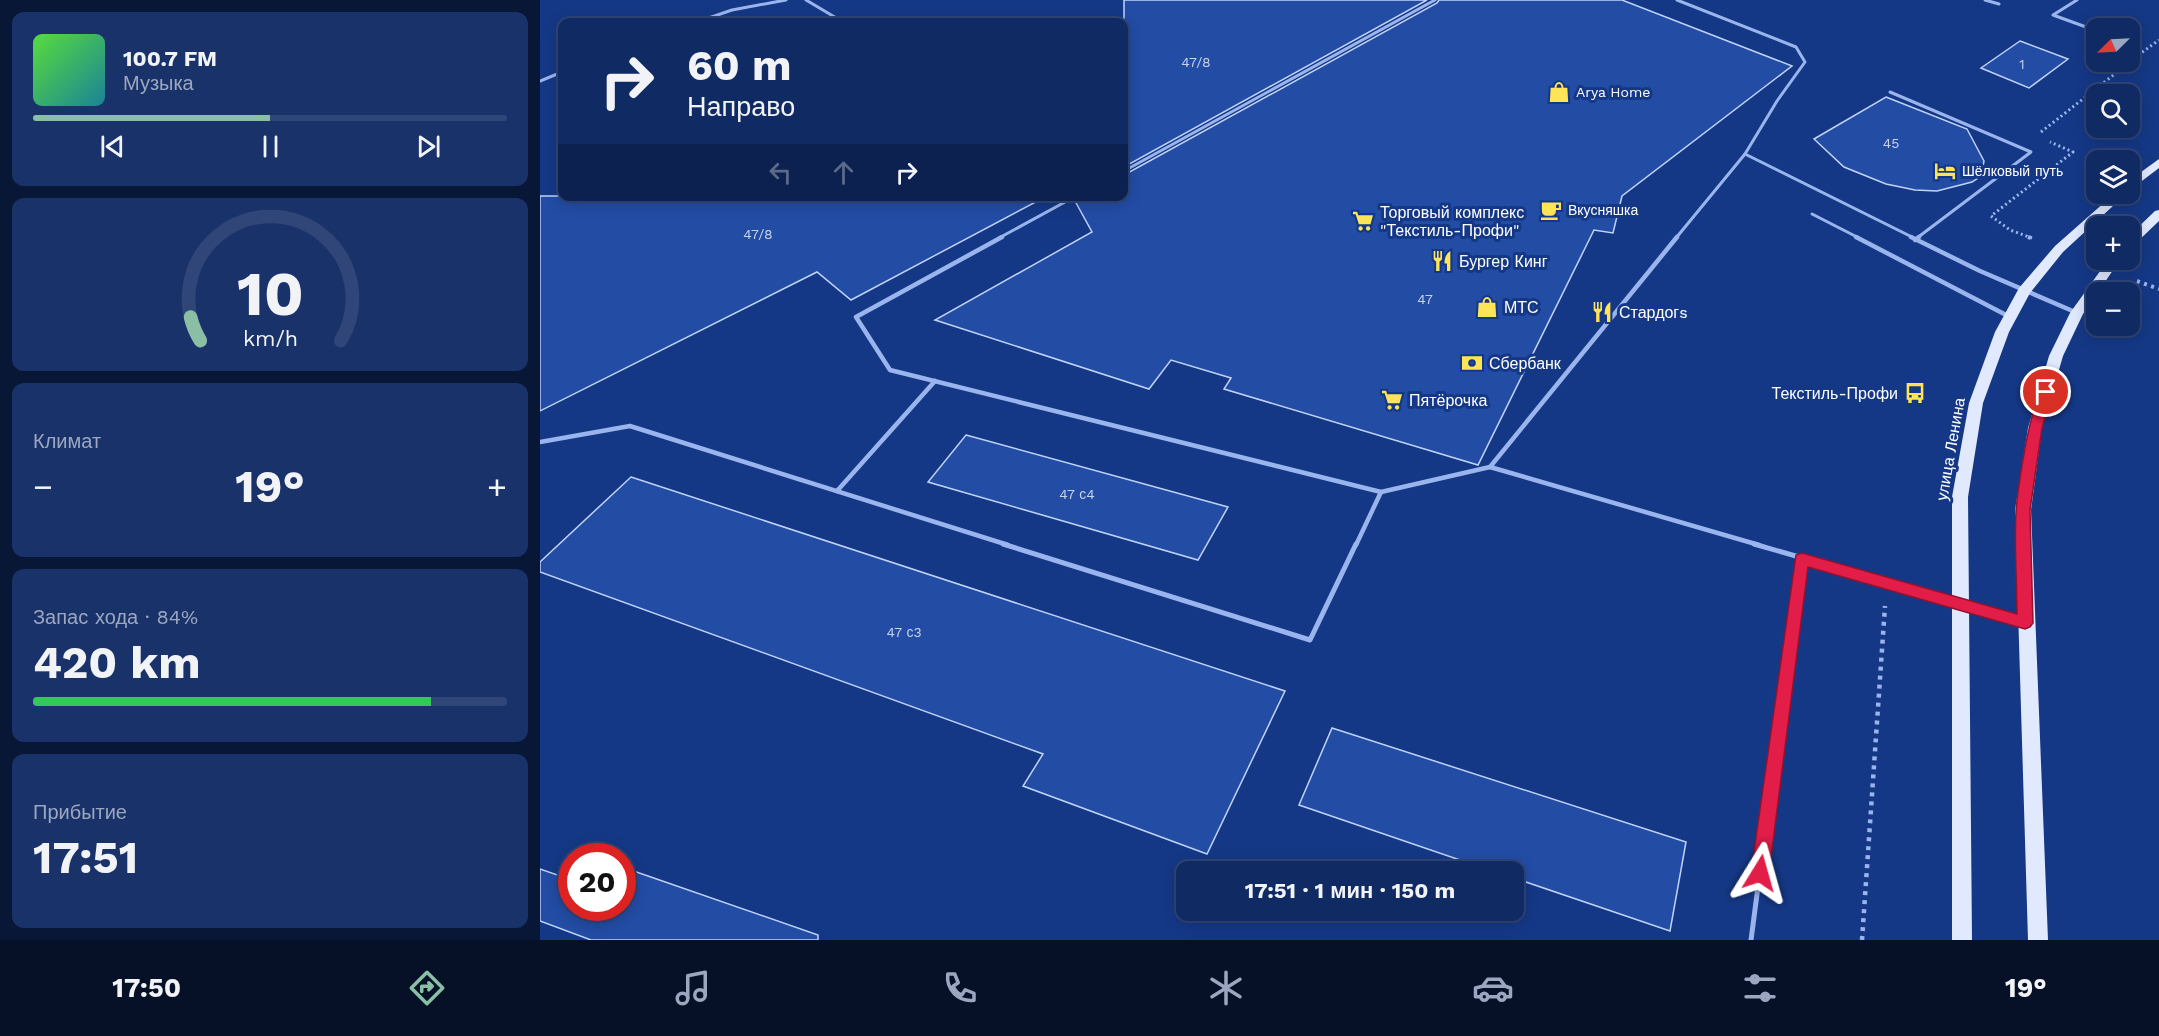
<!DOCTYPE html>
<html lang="ru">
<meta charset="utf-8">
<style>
:root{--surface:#102a64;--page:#19326a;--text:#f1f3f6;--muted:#9ca7bf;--line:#304678;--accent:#8abfa5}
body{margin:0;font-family:"Work Sans",sans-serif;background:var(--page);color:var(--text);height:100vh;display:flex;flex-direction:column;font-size:22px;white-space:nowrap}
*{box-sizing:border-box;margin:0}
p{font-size:20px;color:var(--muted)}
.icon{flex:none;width:33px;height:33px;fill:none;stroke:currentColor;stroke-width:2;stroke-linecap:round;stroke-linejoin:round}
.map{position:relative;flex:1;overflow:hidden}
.panel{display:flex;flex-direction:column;gap:12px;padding:12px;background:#091737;width:540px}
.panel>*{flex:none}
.guide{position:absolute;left:18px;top:18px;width:570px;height:183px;border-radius:12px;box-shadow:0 3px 15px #0003,0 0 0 2px var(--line);background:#102a64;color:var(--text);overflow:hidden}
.needle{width:39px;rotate:246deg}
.controls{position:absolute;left:1546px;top:18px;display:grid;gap:12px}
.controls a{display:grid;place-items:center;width:54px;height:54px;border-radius:12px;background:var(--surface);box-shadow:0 3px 15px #0003,0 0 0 2px var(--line);font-size:30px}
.speed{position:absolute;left:18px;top:843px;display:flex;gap:12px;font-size:30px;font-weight:700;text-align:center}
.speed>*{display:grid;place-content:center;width:78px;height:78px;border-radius:50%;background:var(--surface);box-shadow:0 3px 15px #0003,0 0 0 2px var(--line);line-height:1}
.speed .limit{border:9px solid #d22;background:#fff;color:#111}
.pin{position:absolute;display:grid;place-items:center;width:51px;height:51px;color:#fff;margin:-26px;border:3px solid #fff;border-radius:50%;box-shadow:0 2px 6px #0007}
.me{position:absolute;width:66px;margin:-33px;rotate:8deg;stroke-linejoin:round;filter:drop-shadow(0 0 4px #0008)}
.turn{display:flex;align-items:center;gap:21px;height:126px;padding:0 30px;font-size:27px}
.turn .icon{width:78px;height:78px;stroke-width:2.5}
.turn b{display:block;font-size:42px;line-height:51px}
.lanes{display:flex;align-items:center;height:57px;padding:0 30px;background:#0003;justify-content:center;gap:30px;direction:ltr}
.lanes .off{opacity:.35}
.big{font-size:45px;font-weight:700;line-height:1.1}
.panel .card{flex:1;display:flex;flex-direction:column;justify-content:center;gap:9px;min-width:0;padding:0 21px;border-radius:12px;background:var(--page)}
.panel .dial{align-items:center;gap:0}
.dial svg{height:156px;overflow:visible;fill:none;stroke:var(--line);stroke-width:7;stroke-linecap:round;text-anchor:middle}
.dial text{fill:var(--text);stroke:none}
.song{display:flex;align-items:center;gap:18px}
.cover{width:72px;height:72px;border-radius:9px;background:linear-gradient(135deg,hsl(110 70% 55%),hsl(190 70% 35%))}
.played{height:6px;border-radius:3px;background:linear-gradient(90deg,var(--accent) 50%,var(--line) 50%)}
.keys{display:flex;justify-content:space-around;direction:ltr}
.heat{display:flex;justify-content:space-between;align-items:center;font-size:33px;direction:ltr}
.charge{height:9px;border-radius:4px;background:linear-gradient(90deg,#34c759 84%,var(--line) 0)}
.trip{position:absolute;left:636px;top:861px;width:348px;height:60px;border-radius:12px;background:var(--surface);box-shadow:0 3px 15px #0003,0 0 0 2px var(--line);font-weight:700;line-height:60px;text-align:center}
.tab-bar{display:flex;height:96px;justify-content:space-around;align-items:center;background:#061128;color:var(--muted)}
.tab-bar .icon{width:42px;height:42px}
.tab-bar .selected{color:var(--accent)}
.tab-bar b{font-size:27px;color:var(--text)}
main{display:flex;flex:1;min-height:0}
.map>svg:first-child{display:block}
.building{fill:#234ca5;stroke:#c0d3fa;stroke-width:1.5}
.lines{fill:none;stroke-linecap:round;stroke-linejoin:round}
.path-far2{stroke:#9ab5ee;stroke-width:3;stroke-dasharray:2 3;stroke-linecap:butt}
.path-far1{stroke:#9ab5ee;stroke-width:4;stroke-dasharray:3 4.5;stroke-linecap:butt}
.path{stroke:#9ab5ee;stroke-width:4.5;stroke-dasharray:4 5;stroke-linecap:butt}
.lane-far2{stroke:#9ab5ee;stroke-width:3}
.lane-far1{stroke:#9ab5ee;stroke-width:4.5}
.lane{stroke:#9ab5ee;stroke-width:5}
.primary{fill:#e1e9ff;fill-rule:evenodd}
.route{fill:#e11d48;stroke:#92132f;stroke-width:1.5}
.labels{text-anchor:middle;stroke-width:6;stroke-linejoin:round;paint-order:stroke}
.number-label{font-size:14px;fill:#c8d2e8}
.far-poi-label{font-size:14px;fill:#fff;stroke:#153886;text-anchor:start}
.poi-label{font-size:16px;fill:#fff;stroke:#153886;text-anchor:start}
.street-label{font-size:16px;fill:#fff;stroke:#153886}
</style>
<main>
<section class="panel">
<div class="card">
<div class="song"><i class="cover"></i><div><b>100.7 FM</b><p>Музыка</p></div></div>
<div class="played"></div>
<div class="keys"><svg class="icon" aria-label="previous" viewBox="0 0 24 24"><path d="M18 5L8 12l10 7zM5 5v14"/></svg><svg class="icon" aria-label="pause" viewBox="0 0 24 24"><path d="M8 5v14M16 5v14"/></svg><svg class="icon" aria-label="next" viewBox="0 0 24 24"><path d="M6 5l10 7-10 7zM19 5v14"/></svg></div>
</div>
<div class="card dial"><svg viewBox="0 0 100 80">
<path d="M14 69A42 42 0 1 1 86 69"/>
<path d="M14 69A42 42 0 0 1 9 57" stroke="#8abfa5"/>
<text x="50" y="56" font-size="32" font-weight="700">10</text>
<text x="50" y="72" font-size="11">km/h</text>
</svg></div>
<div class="card"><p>Климат</p>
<div class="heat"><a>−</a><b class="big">19°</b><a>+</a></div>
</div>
<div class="card"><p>Запас хода · 84%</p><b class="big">420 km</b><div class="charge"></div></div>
<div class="card"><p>Прибытие</p><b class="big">17:51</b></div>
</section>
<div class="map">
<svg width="1619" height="940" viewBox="0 0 1619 940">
<rect width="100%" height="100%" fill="#153886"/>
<!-- building -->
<g class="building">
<path d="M584 0H887L584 167Z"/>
<path d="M899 0H1082L1252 66 1082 196 1073 233 1054 230 938 465 684 389 691 378 631 360 609 389 395 320 552 232 535 201 540 196H584V175L897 3Z"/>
<path d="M1480 41 1528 59 1489 88 1441 68Z"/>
<path d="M1346 97 1427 129 1444 161 1441 176 1432 182 1397 191 1375 190 1346 184 1304 167 1274 139Z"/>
<path d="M0 196H507L311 300 277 272 0 411Z"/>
<path d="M426 435 688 507 658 560 388 482Z"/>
<path d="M91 477 745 691 667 854 483 786 503 754 0 572V562Z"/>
<path d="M792 728 1146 842 1130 931 974 878V872H955L759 805Z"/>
<path d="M82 867 278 935V940H51L0 921V869L32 880V908H82Z"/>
</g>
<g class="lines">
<!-- path-far2 -->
<g class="path-far2">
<path d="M1590 61 1619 40"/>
<path d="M1501 132 1590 62"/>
<path d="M1492 238 1470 230 1451 216 1533 152 1510 142"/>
</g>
<!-- path-far1 -->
<g class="path-far1">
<path d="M1488 237 1494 239"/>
<path d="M1597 281 1619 289"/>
</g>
<!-- path -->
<path class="path" d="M1322 940 1345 606"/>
<!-- lane-far2 -->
<g class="lane-far2">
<path d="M266 0 303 22"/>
<path d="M1445 0 1459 4"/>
<path d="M1537 0 1513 15 1557 31"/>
<path d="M157 22 192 10 246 0"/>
<path d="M0 81 22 72"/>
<path d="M1350 92 1491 152 1377 238"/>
<path d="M1205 154 1374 238"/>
<path d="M584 171 895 0"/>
<path d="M1272 214 1319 238"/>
<path d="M459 238 536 196"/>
<path d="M1136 238 1205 154 1237 101 1265 62 1256 47 1137 0"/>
</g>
<!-- lane-far1 -->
<g class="lane-far1">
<path d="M462 237 316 317 350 370 841 492 950 467 1219 545"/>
<path d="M1316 237 1470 317"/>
<path d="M1371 237 1440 271 1535 312"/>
<path d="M1375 240 1379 237"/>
<path d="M0 442 90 426 468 545"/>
<path d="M950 467 1137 237"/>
<path d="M297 491 395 381"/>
<path d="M816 545 841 492"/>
</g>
<!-- lane -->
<g class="lane">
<path d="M463 544 770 640 816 544"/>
<path d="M1214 544 1484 622"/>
<path d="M1211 940 1261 559"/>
</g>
<!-- primary -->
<g class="primary">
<path d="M1619 159V168L1590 190V180Z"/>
<path d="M1574 194H1586L1523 252 1490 293 1469 332 1443 403 1428 497 1432 940H1412V497L1429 403 1455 332 1479 288 1515 246Z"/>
<path d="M1619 210V221L1594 245 1590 246V235L1615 211Z"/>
<path d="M1568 260H1580L1543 314 1523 356 1502 428 1491 510 1508 940H1488L1475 510 1488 428 1509 356 1530 313Z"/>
</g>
</g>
<!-- route -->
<path class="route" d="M1506 388 1512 392 1502 428 1490 510 1493 623 1490 627 1485 629 1268 567 1229 873 1226 879 1220 881 1213 879 1211 873 1256 555 1262 553 1477 614C1477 580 1474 546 1476 512 1477 493 1491 392 1506 388Z"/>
<!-- icons -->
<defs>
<symbol id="shop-bare" viewBox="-9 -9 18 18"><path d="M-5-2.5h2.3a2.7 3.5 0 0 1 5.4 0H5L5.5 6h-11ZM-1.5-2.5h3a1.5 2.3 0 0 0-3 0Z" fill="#ffe457" stroke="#153886" stroke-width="2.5" paint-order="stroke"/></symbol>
<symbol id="hotel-bare" viewBox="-9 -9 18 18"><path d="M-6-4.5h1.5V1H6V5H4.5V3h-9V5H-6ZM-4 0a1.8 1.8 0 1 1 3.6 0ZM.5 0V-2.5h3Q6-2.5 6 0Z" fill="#ffe457" stroke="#153886" stroke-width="2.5" paint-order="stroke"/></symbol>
<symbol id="cafe-bare" viewBox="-9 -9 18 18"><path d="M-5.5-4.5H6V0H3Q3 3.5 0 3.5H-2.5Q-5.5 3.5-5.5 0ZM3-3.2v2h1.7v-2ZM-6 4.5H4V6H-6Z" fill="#ffe457" stroke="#153886" stroke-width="2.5" paint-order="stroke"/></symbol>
<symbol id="supermarket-bare" viewBox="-9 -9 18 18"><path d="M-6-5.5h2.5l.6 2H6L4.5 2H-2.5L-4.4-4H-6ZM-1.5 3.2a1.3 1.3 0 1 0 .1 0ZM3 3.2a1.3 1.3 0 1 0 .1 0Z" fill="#ffe457" stroke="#153886" stroke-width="2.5" paint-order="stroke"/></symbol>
<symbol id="restaurant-bare" viewBox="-9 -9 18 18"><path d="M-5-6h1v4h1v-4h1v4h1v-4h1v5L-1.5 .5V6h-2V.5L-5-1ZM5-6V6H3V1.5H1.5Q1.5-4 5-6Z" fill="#ffe457" stroke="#153886" stroke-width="2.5" paint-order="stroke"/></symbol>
<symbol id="bank-bare" viewBox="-9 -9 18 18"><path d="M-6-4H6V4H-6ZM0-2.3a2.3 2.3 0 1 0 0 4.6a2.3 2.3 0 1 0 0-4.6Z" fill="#ffe457" stroke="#153886" stroke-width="2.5" paint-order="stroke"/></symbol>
<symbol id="bus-bare" viewBox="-9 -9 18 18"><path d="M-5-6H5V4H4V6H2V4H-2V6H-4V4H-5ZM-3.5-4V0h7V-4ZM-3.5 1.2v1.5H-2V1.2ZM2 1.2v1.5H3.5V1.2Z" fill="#ffe457" stroke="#153886" stroke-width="2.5" paint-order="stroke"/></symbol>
</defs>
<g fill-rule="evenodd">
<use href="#shop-bare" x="1004" y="77" width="30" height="30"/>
<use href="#hotel-bare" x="1390" y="156" width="30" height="30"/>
<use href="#cafe-bare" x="996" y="195" width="30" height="30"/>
<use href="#supermarket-bare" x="808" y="206" width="30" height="30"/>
<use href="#restaurant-bare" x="887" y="246" width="30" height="30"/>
<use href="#shop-bare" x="932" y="292" width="30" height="30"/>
<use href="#restaurant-bare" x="1047" y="297" width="30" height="30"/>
<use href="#bank-bare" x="917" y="348" width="30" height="30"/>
<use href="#bus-bare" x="1360" y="378" width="30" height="30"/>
<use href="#supermarket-bare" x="837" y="385" width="30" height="30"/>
</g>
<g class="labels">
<!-- number labels -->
<g class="number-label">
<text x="656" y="67">47/8</text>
<text x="1482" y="69">1</text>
<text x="1351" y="148">45</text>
<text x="218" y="239">47/8</text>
<text x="885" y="304">47</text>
<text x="537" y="499">47 с4</text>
<text x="364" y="637">47 с3</text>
</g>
<!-- far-poi labels -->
<g class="far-poi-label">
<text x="1036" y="97">Arya Home</text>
<text x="1422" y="176">Шёлковый путь</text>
<text x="1028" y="215">Вкусняшка</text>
</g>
<!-- poi labels -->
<g class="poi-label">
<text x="840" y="218">Торговый комплекс<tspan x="840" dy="18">"Текстиль-Профи"</tspan></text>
<text x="919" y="267">Бургер Кинг</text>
<text x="964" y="313">МТС</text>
<text x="1079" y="318">Стардогs</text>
<text x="949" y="369">Сбербанк</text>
<text x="1358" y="399" text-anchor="end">Текстиль-Профи</text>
<text x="869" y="406">Пятёрочка</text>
</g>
<!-- street labels -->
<g class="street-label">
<text transform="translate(1410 449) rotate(-80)" y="6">улица Ленина</text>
</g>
</g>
</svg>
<div class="controls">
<a><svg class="needle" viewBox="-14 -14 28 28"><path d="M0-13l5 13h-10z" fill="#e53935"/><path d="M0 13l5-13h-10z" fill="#9ca7bf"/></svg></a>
<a><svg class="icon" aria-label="search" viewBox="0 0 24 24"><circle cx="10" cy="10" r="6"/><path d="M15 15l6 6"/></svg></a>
<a><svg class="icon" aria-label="layers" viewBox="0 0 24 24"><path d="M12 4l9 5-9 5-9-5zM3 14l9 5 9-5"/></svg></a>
<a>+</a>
<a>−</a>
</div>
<div class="speed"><div class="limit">20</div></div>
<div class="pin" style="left:1506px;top:392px;background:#d93025"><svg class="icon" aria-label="arrive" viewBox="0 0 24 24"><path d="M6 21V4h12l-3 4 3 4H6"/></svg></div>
<svg class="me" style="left:1220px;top:873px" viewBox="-20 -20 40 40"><path d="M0-17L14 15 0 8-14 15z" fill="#e11d48" stroke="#fff" stroke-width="4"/></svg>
<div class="trip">17:51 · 1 мин · 150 m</div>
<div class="guide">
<div class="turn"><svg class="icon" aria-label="right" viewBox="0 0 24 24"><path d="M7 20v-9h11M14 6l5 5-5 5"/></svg><div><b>60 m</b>Направо</div></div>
<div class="lanes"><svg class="icon off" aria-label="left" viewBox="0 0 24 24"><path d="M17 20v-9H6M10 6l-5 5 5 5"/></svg><svg class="icon off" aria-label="ahead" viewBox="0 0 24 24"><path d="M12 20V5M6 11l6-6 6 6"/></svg><svg class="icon" aria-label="right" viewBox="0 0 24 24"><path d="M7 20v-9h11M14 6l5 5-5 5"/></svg></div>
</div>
</div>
</main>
<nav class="tab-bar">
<b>17:50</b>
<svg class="icon selected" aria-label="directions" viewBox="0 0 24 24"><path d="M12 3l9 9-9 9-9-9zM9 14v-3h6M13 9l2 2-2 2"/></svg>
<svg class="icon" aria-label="music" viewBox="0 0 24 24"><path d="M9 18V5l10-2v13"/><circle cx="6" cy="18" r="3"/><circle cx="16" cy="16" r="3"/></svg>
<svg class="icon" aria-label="phone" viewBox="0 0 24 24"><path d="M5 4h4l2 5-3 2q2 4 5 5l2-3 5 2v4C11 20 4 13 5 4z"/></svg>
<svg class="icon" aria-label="climate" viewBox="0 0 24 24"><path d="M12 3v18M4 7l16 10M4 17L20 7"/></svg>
<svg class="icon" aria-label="car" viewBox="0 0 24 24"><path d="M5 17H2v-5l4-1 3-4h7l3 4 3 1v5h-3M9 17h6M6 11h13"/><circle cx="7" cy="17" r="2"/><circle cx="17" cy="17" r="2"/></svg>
<svg class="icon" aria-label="filters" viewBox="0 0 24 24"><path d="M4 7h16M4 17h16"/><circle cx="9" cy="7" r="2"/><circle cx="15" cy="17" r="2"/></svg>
<b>19°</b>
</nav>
